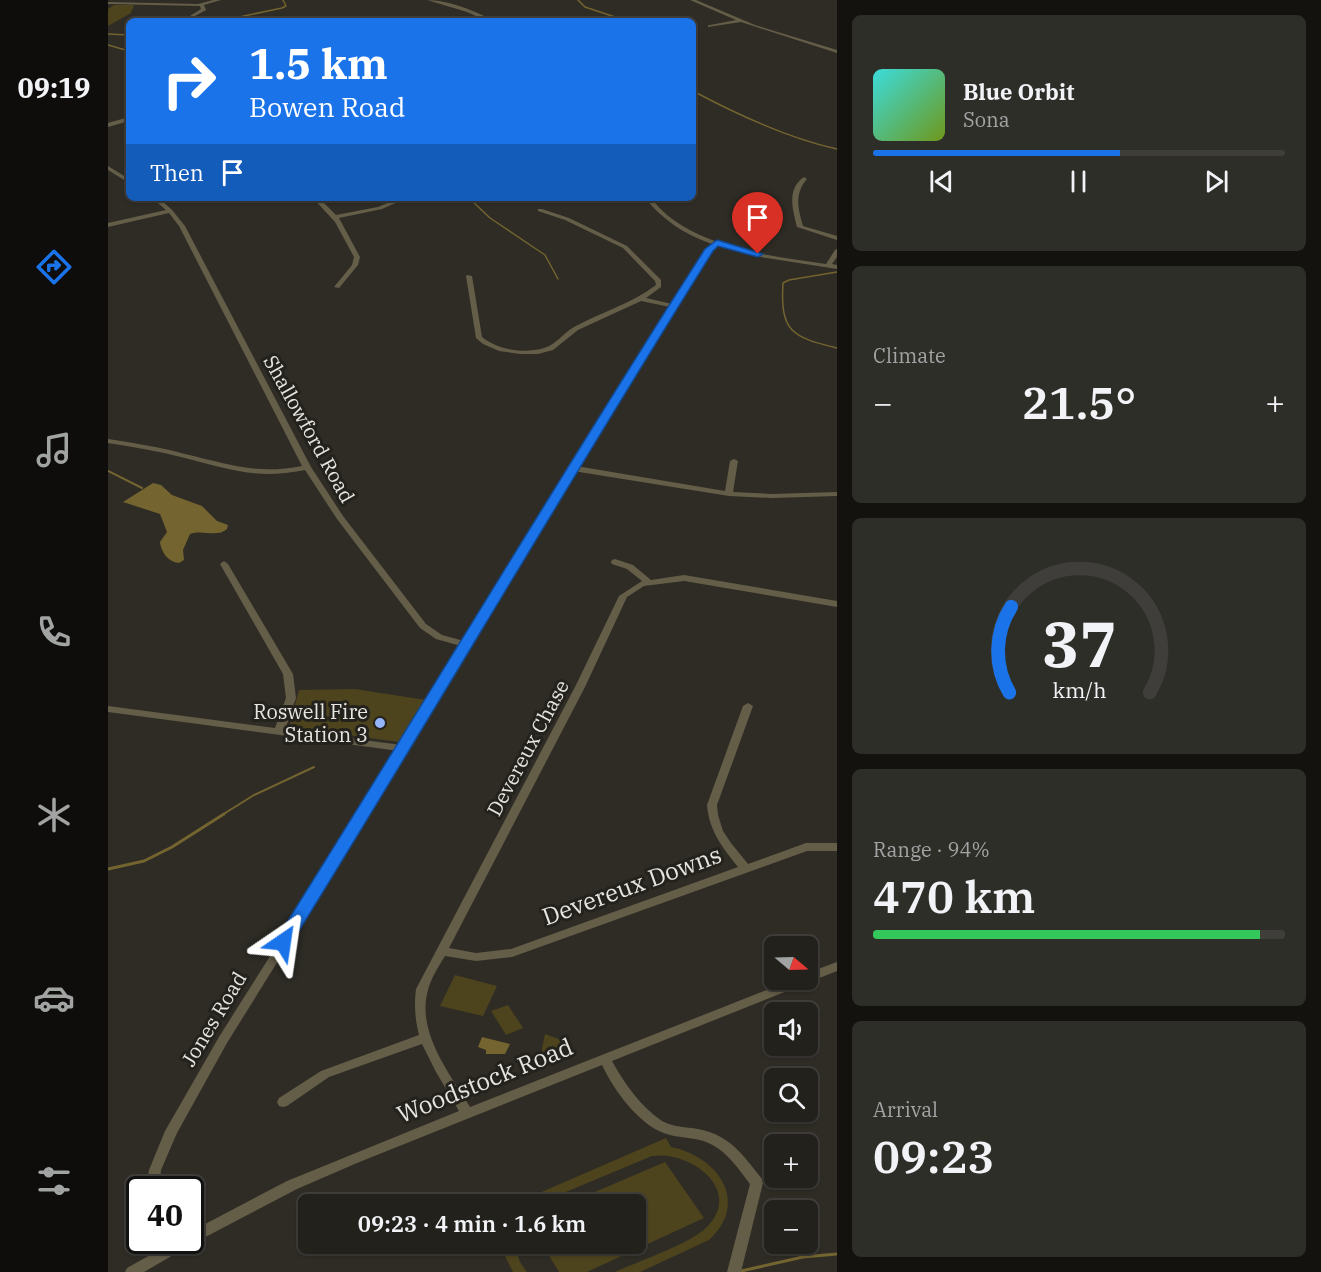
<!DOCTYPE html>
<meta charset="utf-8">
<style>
:root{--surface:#22211c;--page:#2e2e29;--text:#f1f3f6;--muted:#a2a3a3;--line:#3f3e3b;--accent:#1a73e8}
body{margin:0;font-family:"IBM Plex Serif",serif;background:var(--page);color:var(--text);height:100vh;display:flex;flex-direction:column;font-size:22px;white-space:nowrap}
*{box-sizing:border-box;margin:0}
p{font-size:20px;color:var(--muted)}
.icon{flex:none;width:33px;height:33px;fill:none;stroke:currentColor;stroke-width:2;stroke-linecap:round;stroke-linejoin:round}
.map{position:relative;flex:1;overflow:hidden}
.sheet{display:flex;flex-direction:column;gap:15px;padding:15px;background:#13120f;width:484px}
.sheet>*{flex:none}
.top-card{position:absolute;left:18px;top:18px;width:570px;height:183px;border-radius:9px;box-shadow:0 2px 4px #0004,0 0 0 2px var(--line);background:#1a73e8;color:#fff;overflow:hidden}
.needle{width:39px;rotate:109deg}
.fabs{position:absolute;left:656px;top:936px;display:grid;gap:12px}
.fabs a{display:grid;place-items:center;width:54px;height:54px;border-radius:9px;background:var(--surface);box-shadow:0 2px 4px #0004,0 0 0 2px var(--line);font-size:30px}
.speed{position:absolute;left:18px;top:1176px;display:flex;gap:12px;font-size:30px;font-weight:700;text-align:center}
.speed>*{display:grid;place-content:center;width:78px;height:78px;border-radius:50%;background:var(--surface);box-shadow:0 2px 4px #0004,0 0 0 2px var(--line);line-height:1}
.speed .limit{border:3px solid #111;border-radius:9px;background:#fff;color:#111}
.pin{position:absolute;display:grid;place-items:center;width:51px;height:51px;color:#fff;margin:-62px -26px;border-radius:50% 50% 50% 0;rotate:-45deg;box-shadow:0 0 6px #0007}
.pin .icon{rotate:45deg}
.me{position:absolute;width:66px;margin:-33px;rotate:32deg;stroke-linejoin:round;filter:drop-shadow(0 0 4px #0008)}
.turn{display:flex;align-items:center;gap:21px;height:126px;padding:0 24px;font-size:27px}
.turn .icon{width:78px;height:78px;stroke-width:2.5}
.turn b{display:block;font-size:42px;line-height:51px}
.then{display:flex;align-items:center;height:57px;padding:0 24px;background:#0003;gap:12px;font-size:22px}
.big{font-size:45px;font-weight:600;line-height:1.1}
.sheet .tile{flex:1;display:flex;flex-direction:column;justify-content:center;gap:9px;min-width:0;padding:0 21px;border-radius:9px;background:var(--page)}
.sheet .dial{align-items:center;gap:0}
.dial svg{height:156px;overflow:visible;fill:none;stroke:var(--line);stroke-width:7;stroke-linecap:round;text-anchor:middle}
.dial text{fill:var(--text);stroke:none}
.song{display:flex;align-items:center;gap:18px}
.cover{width:72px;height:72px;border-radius:9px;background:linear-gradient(135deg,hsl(180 70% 55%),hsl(80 70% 35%))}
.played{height:6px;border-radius:3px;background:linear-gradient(90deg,var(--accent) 60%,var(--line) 60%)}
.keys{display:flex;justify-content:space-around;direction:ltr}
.heat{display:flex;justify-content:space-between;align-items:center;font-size:33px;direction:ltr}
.charge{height:9px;border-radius:4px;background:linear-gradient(90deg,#34c759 94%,var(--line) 0)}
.trip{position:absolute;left:190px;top:1194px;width:348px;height:60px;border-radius:9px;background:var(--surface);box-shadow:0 2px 4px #0004,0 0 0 2px var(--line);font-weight:600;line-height:60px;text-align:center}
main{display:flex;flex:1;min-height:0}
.dock{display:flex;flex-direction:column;width:108px;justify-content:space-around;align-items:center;background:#0e0d0b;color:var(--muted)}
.dock .icon{width:42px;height:42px}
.dock .selected{color:var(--accent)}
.dock b{font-size:27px;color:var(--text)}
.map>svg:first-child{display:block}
.green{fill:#4d431d}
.water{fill:#736430}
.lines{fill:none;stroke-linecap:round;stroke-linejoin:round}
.stream-far2{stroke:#736430;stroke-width:1.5}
.stream-far1{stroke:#736430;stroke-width:2}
.stream{stroke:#736430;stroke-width:3}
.minor{fill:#645d48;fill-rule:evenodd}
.route{fill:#1a73e8;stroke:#114b97;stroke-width:1.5}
.poi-dot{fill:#95b6fd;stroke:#24221c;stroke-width:2}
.labels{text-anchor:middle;stroke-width:6;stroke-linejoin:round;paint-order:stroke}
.street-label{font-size:20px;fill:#e7e5e1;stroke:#24221c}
.poi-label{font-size:20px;fill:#e7e5e1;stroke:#24221c;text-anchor:end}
.near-street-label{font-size:24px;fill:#e7e5e1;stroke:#24221c}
</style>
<main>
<nav class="dock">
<b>09:19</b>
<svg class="icon selected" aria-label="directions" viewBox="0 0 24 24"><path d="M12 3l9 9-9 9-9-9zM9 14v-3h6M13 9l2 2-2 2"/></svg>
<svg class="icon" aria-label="music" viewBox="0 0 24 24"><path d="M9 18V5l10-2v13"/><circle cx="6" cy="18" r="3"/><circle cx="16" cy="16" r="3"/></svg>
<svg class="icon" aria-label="phone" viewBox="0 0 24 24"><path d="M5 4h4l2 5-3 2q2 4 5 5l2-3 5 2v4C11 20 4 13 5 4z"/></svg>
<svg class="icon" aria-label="climate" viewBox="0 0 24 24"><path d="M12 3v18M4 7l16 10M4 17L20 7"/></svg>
<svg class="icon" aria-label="car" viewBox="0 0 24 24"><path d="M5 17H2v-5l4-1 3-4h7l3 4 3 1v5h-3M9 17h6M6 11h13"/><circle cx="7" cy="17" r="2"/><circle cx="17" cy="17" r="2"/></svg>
<svg class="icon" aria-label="filters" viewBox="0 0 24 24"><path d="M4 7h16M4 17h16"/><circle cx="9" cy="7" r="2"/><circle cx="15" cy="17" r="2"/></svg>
</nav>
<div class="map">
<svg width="729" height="1272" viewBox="0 0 729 1272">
<rect width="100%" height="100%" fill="#2e2c25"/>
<!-- green -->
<g class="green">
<path d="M6 5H26L23 13 0 26V9Z"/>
<path d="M247 689 318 700 291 742 181 727 191 690Z"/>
<path d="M347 975 389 986 375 1016 332 1006Z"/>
<path d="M400 1005 415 1028 398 1035 383 1011Z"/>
<path d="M437 1034 453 1040 449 1053 432 1059Z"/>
<path d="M558 1138 563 1147C609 1156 643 1202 601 1240L532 1272H507C531 1261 582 1244 599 1227 636 1190 582 1150 544 1156L429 1204H413L429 1194Z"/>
<path d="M557 1162 596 1218 479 1272H451L434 1244H528V1204H459Z"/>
<path d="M395 1244H406L412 1262 419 1272H405L397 1256Z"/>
</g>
<!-- water -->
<g class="water">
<path d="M45 483 53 485 64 495 94 506 109 521 120 525 119 529C109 538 95 529 82 534L75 550 76 560 71 563C60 562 53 552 52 542L59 532 52 514 15 502Z"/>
<path d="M374 1037 402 1044 397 1054H378V1050L370 1047Z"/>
</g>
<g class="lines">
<!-- stream-far2 -->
<g class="stream-far2">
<path d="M470 0 477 7 519 21"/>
<path d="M112 21 174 8 178 6 175 0"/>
<path d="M0 34 21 35"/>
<path d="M0 45 21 51"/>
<path d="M585 91C630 115 679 138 729 149"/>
<path d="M361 198 382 218 437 255 450 279"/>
<path d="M729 272 681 280 675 283C672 332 684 337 729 348"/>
</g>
<!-- stream-far1 -->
<g class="stream-far1">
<path d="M0 471 34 488"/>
<path d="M114 815 146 795 206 767"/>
</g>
<!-- stream -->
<g class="stream">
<path d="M0 869 36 861 64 847 116 814"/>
<path d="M629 1272 695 1257 729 1254"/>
</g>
<!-- minor -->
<g class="minor">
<path d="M105 0H113L96 5 98 10 83 18 39 20 37 18 82 16 93 9 92 6 0 4V2L90 4Z"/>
<path d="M319 0C339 0 369 11 385 21H379L359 12Z"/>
<path d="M582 0H588L647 25 729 50V53L633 22 600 27V25H602L628 20Z"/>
<path d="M21 105V114L18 112V107Z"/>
<path d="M21 117V121L0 127V123Z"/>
<path d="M0 166 21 179V183L0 170Z"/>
<path d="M696 177 699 179C686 194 690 208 695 226L729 236V240L689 227C685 210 678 189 696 177Z"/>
<path d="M44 198H51L64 210 77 226 203 467 235 516 318 624 334 635 356 641 459 468 562 307 533 301 470 330 445 350 430 354H412L391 351 375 344 368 338 358 276 359 275 364 276 374 337C390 350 416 354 436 348 448 345 455 333 466 327 493 312 523 304 548 285L547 281 515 248 457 220 430 211V209H434L461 218 519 246 553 280V287L538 298 564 304 599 249 604 244C577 235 555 220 537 198H543C548 204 553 210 559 215 603 250 665 256 718 264L727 250 729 249V257L724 264 729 265V269L653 257 609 245 604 250 468 466 617 491 622 461 626 459 630 461 625 492 664 494 729 492V496L664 498 621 496 465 471 364 644 365 645 362 647 302 749 119 1043 69 1133 53 1170 51 1190H38L41 1170 57 1131 111 1037 291 751 0 712V706L167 728 178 698 175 674 112 564 116 561 120 564 185 674 188 698 177 730 294 745 353 646 328 639 312 628 229 519 197 470C147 480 121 469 73 457 49 451 25 447 0 443V439C26 443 52 447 77 454 120 464 149 475 194 466L71 226 61 213 0 227V223L58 210Z"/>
<path d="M205 198H211L228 215 270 207 291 198 297 199 274 209 231 218 252 257 250 265 231 288 226 287 244 265 246 257 227 222Z"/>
<path d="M507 559 525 565 543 580 576 575 729 601V607L576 581 536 586 519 597 477 687 341 948 368 953 403 949 630 867C615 848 601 831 599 805L635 706 640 703 645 706 609 805 610 815 615 831 623 843 640 864 698 843H729V851H699L404 957 368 961 337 956C331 966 323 978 320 990 308 1032 342 1074 362 1107L684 980H699V973L729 962V971L504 1061C516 1083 533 1107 554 1121 565 1127 578 1127 590 1129 622 1135 635 1155 654 1179L655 1183 633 1272H619L642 1184C627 1164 613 1143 587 1139 573 1137 559 1136 547 1129 524 1115 505 1088 494 1065L249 1163 189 1189 86 1243 36 1272H17L19 1268 51 1250 48 1240H61L62 1244 68 1240H82V1232L179 1181 351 1111 328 1072 314 1044 221 1077 179 1106 175 1107 171 1106 169 1102 171 1098 213 1071 311 1035C307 1019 306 1005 308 989L467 687 511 596 534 581 519 569 504 564 503 562 504 560Z"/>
</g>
</g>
<!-- route -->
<path class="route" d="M609 240 655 254 650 257 610 246 605 251C461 481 324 716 181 947H169L167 942 169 938C313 709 451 477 597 249Z"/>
<!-- markers -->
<circle class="poi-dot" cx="272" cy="723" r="6"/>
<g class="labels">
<!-- street labels -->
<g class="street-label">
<text transform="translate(201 429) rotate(61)" y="7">Shallowford Road</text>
<text transform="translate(420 748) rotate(-62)" y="7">Devereux Chase</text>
<text transform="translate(106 1019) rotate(-59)" y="7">Jones Road</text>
</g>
<!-- poi labels -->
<g class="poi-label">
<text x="260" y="719">Roswell Fire<tspan x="260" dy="23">Station 3</tspan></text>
</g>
<!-- near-street labels -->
<g class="near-street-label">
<text transform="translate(524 886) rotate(-20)" y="8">Devereux Downs</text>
<text transform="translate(377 1081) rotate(-22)" y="8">Woodstock Road</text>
</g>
</g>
</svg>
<div class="fabs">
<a><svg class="needle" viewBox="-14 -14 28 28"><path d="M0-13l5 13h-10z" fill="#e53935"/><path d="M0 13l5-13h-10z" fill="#a2a3a3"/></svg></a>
<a><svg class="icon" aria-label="sound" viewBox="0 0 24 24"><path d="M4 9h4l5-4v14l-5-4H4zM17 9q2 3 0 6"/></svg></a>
<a><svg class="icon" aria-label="search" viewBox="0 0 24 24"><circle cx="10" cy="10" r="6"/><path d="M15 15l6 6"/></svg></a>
<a>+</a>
<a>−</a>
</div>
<div class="speed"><div class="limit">40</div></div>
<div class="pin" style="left:650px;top:254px;background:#d93025"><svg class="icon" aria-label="arrive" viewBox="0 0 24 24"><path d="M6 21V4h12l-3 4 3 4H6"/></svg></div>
<svg class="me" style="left:175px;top:942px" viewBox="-20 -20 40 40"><path d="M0-17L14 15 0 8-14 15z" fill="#1a73e8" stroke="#fff" stroke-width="4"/></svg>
<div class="trip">09:23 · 4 min · 1.6 km</div>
<div class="top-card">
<div class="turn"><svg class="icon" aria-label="right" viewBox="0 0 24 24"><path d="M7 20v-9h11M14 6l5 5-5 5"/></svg><div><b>1.5 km</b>Bowen Road</div></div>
<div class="then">Then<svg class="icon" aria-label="arrive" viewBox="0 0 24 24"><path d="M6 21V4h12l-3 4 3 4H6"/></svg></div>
</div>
</div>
<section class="sheet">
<div class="tile">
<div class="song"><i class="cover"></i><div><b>Blue Orbit</b><p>Sona</p></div></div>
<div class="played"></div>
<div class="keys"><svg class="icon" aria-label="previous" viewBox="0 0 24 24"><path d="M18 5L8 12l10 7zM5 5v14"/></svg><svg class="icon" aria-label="pause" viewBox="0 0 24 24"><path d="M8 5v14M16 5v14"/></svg><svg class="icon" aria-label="next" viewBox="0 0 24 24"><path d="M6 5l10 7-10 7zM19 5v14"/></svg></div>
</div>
<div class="tile"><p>Climate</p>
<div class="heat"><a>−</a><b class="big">21.5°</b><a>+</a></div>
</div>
<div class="tile dial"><svg viewBox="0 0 100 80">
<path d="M14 69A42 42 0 1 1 86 69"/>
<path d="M14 69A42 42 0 0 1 15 25" stroke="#1a73e8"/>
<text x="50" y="56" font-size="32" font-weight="700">37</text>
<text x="50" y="72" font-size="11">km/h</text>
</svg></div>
<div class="tile"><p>Range · 94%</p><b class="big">470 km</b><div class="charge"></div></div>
<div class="tile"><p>Arrival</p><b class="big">09:23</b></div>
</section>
</main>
